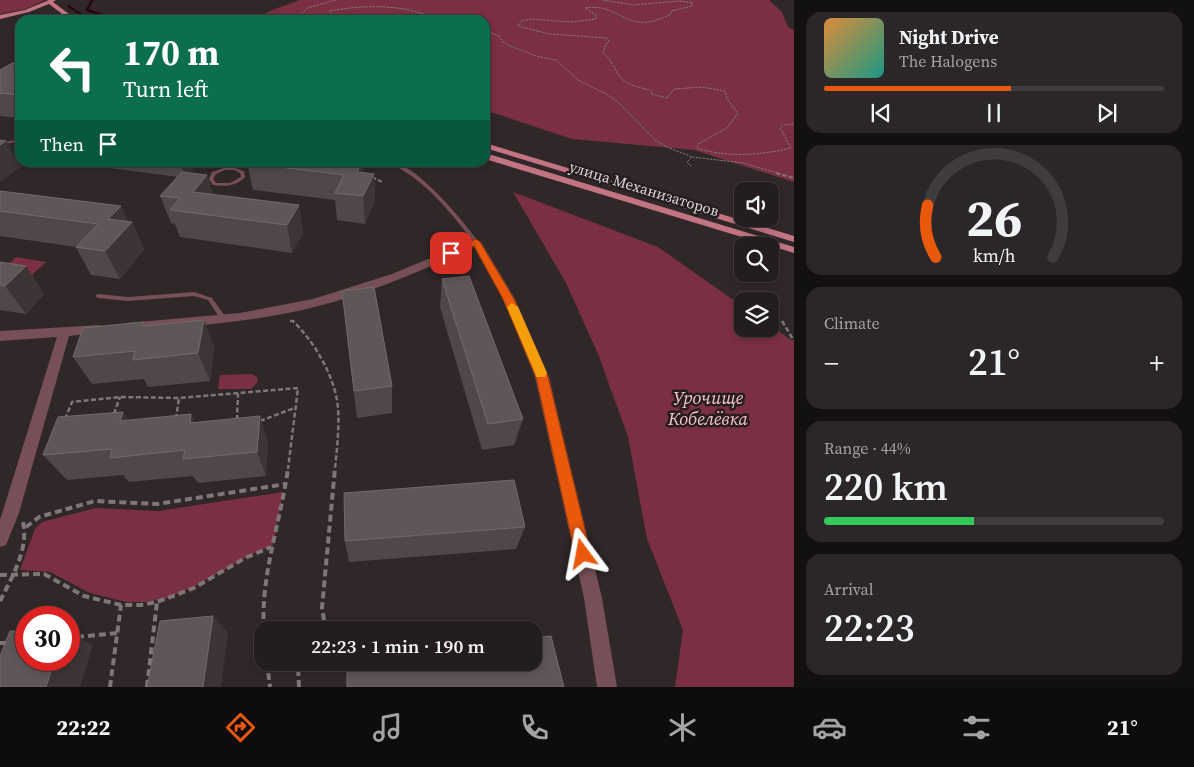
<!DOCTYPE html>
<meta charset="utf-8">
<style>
:root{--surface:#231d1e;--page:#2b2627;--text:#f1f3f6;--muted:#a3a2a4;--line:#403b3c;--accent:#ea580c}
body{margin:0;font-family:"Source Serif 4",serif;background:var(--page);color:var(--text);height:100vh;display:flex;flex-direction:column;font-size:19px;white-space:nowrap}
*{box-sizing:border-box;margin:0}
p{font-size:16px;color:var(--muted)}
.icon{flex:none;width:28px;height:28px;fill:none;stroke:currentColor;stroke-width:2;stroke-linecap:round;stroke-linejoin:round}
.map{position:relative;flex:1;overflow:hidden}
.side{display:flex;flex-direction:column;gap:12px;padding:12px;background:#131010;width:400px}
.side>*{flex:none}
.top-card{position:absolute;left:15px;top:15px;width:475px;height:152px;border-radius:15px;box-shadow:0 2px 8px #0003,0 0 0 1px var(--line);background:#0b6e4f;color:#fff;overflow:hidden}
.buttons{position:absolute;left:734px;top:182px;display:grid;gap:10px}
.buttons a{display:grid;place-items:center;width:45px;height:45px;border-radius:10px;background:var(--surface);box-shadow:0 2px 8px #0003,0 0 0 1px var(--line);font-size:25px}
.speed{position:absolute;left:15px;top:606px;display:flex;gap:10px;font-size:25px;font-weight:700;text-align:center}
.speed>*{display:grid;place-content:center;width:65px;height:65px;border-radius:50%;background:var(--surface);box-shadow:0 2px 8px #0003,0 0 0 1px var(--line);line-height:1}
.speed .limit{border:8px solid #d22;background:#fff;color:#111}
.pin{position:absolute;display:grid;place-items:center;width:42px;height:42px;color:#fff;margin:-21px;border-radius:10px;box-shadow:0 2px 8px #0006}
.me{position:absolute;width:55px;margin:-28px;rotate:347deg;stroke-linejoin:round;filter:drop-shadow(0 0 4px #0008)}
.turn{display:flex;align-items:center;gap:18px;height:105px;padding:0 25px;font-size:22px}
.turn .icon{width:65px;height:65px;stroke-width:2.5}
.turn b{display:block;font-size:35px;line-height:42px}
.then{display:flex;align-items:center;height:48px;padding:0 25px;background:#0003;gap:10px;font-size:19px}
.big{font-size:38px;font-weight:600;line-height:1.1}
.side .tile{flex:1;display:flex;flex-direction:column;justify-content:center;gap:8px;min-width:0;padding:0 18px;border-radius:15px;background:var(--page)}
.side .dial{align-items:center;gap:0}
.dial svg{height:130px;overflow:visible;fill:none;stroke:var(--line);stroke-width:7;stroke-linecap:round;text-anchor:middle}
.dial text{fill:var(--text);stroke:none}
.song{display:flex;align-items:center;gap:15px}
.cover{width:60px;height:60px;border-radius:8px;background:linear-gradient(135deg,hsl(30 70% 55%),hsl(170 70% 35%))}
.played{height:5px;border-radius:2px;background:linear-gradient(90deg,var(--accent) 55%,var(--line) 55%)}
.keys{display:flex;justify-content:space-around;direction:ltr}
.heat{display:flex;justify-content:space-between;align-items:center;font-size:28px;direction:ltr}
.charge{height:8px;border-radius:4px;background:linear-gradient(90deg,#34c759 44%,var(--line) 0)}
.trip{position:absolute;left:254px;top:621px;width:288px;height:50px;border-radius:15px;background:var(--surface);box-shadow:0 2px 8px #0003,0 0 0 1px var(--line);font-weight:600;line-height:50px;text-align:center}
.tab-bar{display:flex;height:80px;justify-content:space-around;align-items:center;background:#0e0c0c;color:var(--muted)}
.tab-bar .icon{width:35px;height:35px}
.tab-bar .selected{color:var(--accent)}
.tab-bar b{font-size:22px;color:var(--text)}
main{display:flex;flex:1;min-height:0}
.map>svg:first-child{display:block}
.green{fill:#7b2f42}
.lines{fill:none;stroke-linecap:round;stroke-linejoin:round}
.stream{stroke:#28000b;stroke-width:2}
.path-far3{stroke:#7e7778;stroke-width:1;stroke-dasharray:2.5 1;stroke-linecap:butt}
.path-far2{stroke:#7e7778;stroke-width:2;stroke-dasharray:4.5 2;stroke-linecap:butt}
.path-far1{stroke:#7e7778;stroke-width:2.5;stroke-dasharray:5 2.5;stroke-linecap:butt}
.path{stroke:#7e7778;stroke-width:4;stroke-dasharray:7 4;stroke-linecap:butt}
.service{fill:#775057;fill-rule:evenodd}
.minor{fill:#775057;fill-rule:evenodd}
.primary{fill:#c37483;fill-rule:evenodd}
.wall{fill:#504749}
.shaded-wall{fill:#3c3435}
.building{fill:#5f5658;stroke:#736a6c}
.route{fill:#ea580c;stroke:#983908}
.slow{fill:#f59e0b}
.labels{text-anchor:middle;stroke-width:5;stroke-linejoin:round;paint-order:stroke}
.far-street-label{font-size:15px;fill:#ddd7d8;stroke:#251d1e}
.park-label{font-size:18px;font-style:italic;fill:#f7c4cc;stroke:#251d1e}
</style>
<main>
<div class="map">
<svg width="794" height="687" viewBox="0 0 794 687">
<rect width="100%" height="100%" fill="#2f2728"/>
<!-- green -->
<g class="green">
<path d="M0 0H45L26 9 0 14Z"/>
<path d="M300 0H769L782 12 788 27 794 30V182L694 150 572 139 485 110V20H254L272 10Z"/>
<path d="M513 192 658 247 742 306V329H770V325L794 342V687H675L683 630 647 539 628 437 598 354 566 283Z"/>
<path d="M16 257 46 262 30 277 0 272Z"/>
<path d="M252 374 257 377 258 382 251 389H218L220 375Z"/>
<path d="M283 492 273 545 247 557 196 586 165 599 145 602H126L90 593 50 572 20 570 35 529 42 522 96 508 158 511Z"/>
</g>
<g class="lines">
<!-- stream -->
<g class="stream">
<path d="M92 0 87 10 119 20"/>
<path d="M68 6 85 17 94 20"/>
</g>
<!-- path-far3 -->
<g class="path-far3">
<path d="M603 0 633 5 680 1 693 3 692 6 671 11V14C625 38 622 2 585 8L596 15V19L571 22 531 19 521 21 518 26 549 34 607 38 609 42 606 44 603 53C613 60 614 71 622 79 630 86 639 87 649 90L652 92 651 94 667 98 674 89 702 87 725 91 727 99 738 113 727 128 698 144 697 148C726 158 762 155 791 148L780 128 784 125 794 124"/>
<path d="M289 20 301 14 307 8 336 0"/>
<path d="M318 20 335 18 329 11C363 5 405 3 437 20"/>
<path d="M485 30 499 36 503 42 510 46 536 56 556 60 578 80 608 95 619 103 655 140 667 147 692 157 743 163 781 174"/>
<path d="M692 157 687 162 692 167"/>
</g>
<!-- path-far2 -->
<g class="path-far2">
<path d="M776 173 794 178"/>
<path d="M372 177 382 182"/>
</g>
<!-- path-far1 -->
<g class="path-far1">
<path d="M290 321H293C313 341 329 367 336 395 341 417 337 447 335 469"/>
<path d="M782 321 794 341"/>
<path d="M114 414 120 397"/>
<path d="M65 419 72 402 120 397 179 398 298 388 288 469"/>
<path d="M176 419 179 398"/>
<path d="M237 420 238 394"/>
<path d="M260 421 297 407"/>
</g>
<!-- path -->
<g class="path">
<path d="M26 527 39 517 95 501 157 504 286 484"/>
<path d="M0 575 44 574 84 596 121 605H141L157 602 194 588 245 558 271 547"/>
<path d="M0 601C12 577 29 549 23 522"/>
<path d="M264 630C260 576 281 521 288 468"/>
<path d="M322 630 325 626 322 608 335 468"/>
<path d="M77 637 118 633"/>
<path d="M0 643H7"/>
<path d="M267 662 270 687"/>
<path d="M110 687 121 605"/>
<path d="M147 687 157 602"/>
<path d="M299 687 298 668 302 662"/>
</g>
<!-- service -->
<g class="service">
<path d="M20 139V141L0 145V143Z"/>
<path d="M390 162C415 162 463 221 478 241V243H474C456 219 437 195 413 177 406 172 398 168 390 162Z"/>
<path d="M224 168H235L244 171 245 177C236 186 225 187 213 185L209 179 212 172ZM225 170H234L240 173 241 177 230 183H216L213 179 216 174Z"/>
<path d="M194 292 212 298 225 316 226 318 225 320H221L208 300 194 296 128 301 98 298 95 296 98 294 128 297Z"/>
</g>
<!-- minor -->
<g class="minor">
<path d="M476 239 481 242 515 299 549 377 602 598 617 687H597L584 598 535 377 503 299 474 247C412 275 349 302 283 314 231 324 179 327 127 331L121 327 127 323 240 313 313 299 392 274Z"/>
<path d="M100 325 106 329 104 332 69 336 19 513 6 545 0 547V520L57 337 0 341V331Z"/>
</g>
<!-- primary -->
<g class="primary">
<path d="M49 0H56L53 2 77 20H70L49 4 29 12 0 19V15L25 10Z"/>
<path d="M485 143 794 236V242L485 148Z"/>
<path d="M485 153 794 247V253L485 159Z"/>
</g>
</g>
<!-- wall -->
<g class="wall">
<path d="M20 59V118L0 116V70Z"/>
<path d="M63 162H197L198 164 189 173 207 175 213 195 299 205 303 233 292 253 180 237 175 224 171 223 160 196 178 177Z"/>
<path d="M362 162 363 172 374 174 375 200 365 224 337 220 335 200 253 190 247 163Z"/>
<path d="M0 191 132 222 144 249 120 279 91 275 76 247 0 236Z"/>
<path d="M0 262 26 266 44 294 26 314 0 310Z"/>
<path d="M442 279 523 419 514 445 482 450 440 307Z"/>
<path d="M342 291 392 386V413L357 418Z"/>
<path d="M204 320 214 348 210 381 148 387 144 379 92 384 73 357 144 326Z"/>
<path d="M128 420 195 422 268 442 266 476 198 483 193 476 129 482 123 475 67 480 43 455Z"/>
<path d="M525 527 516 549 349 562 345 541Z"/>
</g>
<!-- shaded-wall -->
<g class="shaded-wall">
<path d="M6 141 21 167 0 182V145Z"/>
<path d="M180 162H197L198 164 185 178Z"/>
<path d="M362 162 364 188 357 172Z"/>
<path d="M374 174 375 200 365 224 363 196Z"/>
<path d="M207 175 215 202 193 192Z"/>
<path d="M299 205 303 233 292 253 287 225Z"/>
<path d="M121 206 130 224 132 222 144 249 120 279 105 251 108 219Z"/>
<path d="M26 266 44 294 26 314 5 286Z"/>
<path d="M204 320 214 348 210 381 198 353Z"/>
<path d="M123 412 140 438 120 421Z"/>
<path d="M191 414 205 440 190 423Z"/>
<path d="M260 416 268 442 266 476 257 452Z"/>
<path d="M213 616 228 633 221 687H203Z"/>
<path d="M69 631 93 645 80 687H46L55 660H69Z"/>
</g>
<!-- building -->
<g class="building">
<path d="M20 59V95L0 93V70Z"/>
<path d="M0 140 6 141 0 145Z"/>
<path d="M248 162H362L357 172 374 174 363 196 335 193 344 175 247 163Z"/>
<path d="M182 172 207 175 193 192 299 205 287 225 170 210 180 198 160 196Z"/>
<path d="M0 191 121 206 108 219 132 222 105 251 76 247 98 224 0 211Z"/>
<path d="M0 262 26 266 5 286 0 285Z"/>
<path d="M469 276 523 419 488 424 442 279Z"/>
<path d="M374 287 392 386 354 391 342 291Z"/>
<path d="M204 320 198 353 133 360 135 351 73 357 83 328 143 322 142 326Z"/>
<path d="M123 412 120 421 191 414 190 423 260 416 257 452 183 459 185 450 110 458 112 449 43 455 58 417Z"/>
<path d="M514 480 525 527 345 541 344 493Z"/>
<path d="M213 616 203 687H147L160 621Z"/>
<path d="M10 631H26V660H55L46 687H0V656Z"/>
<path d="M551 636 564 687H347V662H532V638Z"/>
</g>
<!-- route -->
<path class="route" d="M476 239 480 242 514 299 548 377 591 554 589 560 583 562 578 560 575 554 536 377 503 299 474 246 451 256 446 253Z"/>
<!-- slow -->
<path class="slow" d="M512 303 518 307 547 373 545 377H536L535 373 507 307Z"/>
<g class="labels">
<!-- far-street labels -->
<g class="far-street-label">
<text transform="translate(644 189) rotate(17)" y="5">улица Механизаторов</text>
</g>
<!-- park labels -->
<g class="park-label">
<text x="708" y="404">Урочище<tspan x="708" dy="21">Кобелёвка</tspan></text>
</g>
</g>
</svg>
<div class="buttons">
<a><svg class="icon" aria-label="sound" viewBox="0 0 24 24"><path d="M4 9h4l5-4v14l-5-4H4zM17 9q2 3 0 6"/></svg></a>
<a><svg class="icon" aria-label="search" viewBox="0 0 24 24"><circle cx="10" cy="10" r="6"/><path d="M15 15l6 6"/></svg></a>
<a><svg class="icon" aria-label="layers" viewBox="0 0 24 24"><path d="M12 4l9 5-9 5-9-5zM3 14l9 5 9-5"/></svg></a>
</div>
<div class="speed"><div class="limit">30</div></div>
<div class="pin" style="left:451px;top:253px;background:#d93025"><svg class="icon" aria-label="arrive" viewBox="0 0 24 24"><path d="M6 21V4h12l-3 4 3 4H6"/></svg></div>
<svg class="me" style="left:583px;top:554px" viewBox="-20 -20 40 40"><path d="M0-17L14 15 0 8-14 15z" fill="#ea580c" stroke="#fff" stroke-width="4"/></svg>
<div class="trip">22:23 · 1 min · 190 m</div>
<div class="top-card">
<div class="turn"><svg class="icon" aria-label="left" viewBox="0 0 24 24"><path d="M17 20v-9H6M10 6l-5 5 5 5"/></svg><div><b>170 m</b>Turn left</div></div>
<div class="then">Then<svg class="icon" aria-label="arrive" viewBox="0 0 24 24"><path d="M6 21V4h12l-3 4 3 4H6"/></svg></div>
</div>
</div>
<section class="side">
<div class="tile">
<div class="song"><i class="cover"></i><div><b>Night Drive</b><p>The Halogens</p></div></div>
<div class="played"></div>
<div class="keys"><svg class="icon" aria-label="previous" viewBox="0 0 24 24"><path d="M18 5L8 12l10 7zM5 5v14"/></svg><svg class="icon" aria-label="pause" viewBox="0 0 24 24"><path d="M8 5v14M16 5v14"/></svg><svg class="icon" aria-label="next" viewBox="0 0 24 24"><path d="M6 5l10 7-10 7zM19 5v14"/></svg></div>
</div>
<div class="tile dial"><svg viewBox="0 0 100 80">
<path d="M14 69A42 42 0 1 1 86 69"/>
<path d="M14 69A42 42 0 0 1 9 37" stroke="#ea580c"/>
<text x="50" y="56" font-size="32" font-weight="700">26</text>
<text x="50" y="72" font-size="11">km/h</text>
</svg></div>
<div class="tile"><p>Climate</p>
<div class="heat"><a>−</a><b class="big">21°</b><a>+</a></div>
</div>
<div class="tile"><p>Range · 44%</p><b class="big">220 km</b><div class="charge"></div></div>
<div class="tile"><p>Arrival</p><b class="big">22:23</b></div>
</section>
</main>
<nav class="tab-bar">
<b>22:22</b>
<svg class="icon selected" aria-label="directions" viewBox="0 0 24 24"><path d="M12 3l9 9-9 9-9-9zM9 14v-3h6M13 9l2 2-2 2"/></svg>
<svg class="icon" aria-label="music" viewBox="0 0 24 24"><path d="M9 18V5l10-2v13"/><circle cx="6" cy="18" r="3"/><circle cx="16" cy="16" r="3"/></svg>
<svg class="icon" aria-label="phone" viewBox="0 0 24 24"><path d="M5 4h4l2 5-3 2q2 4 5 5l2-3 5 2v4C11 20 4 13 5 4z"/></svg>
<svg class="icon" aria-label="climate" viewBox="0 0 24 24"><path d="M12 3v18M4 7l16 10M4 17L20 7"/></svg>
<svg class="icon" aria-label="car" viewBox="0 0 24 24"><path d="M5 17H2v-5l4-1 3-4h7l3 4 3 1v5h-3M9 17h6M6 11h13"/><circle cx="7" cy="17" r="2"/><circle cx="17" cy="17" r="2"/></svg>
<svg class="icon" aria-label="filters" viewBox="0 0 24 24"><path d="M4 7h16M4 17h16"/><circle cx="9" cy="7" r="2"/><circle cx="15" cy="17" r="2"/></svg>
<b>21°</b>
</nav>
